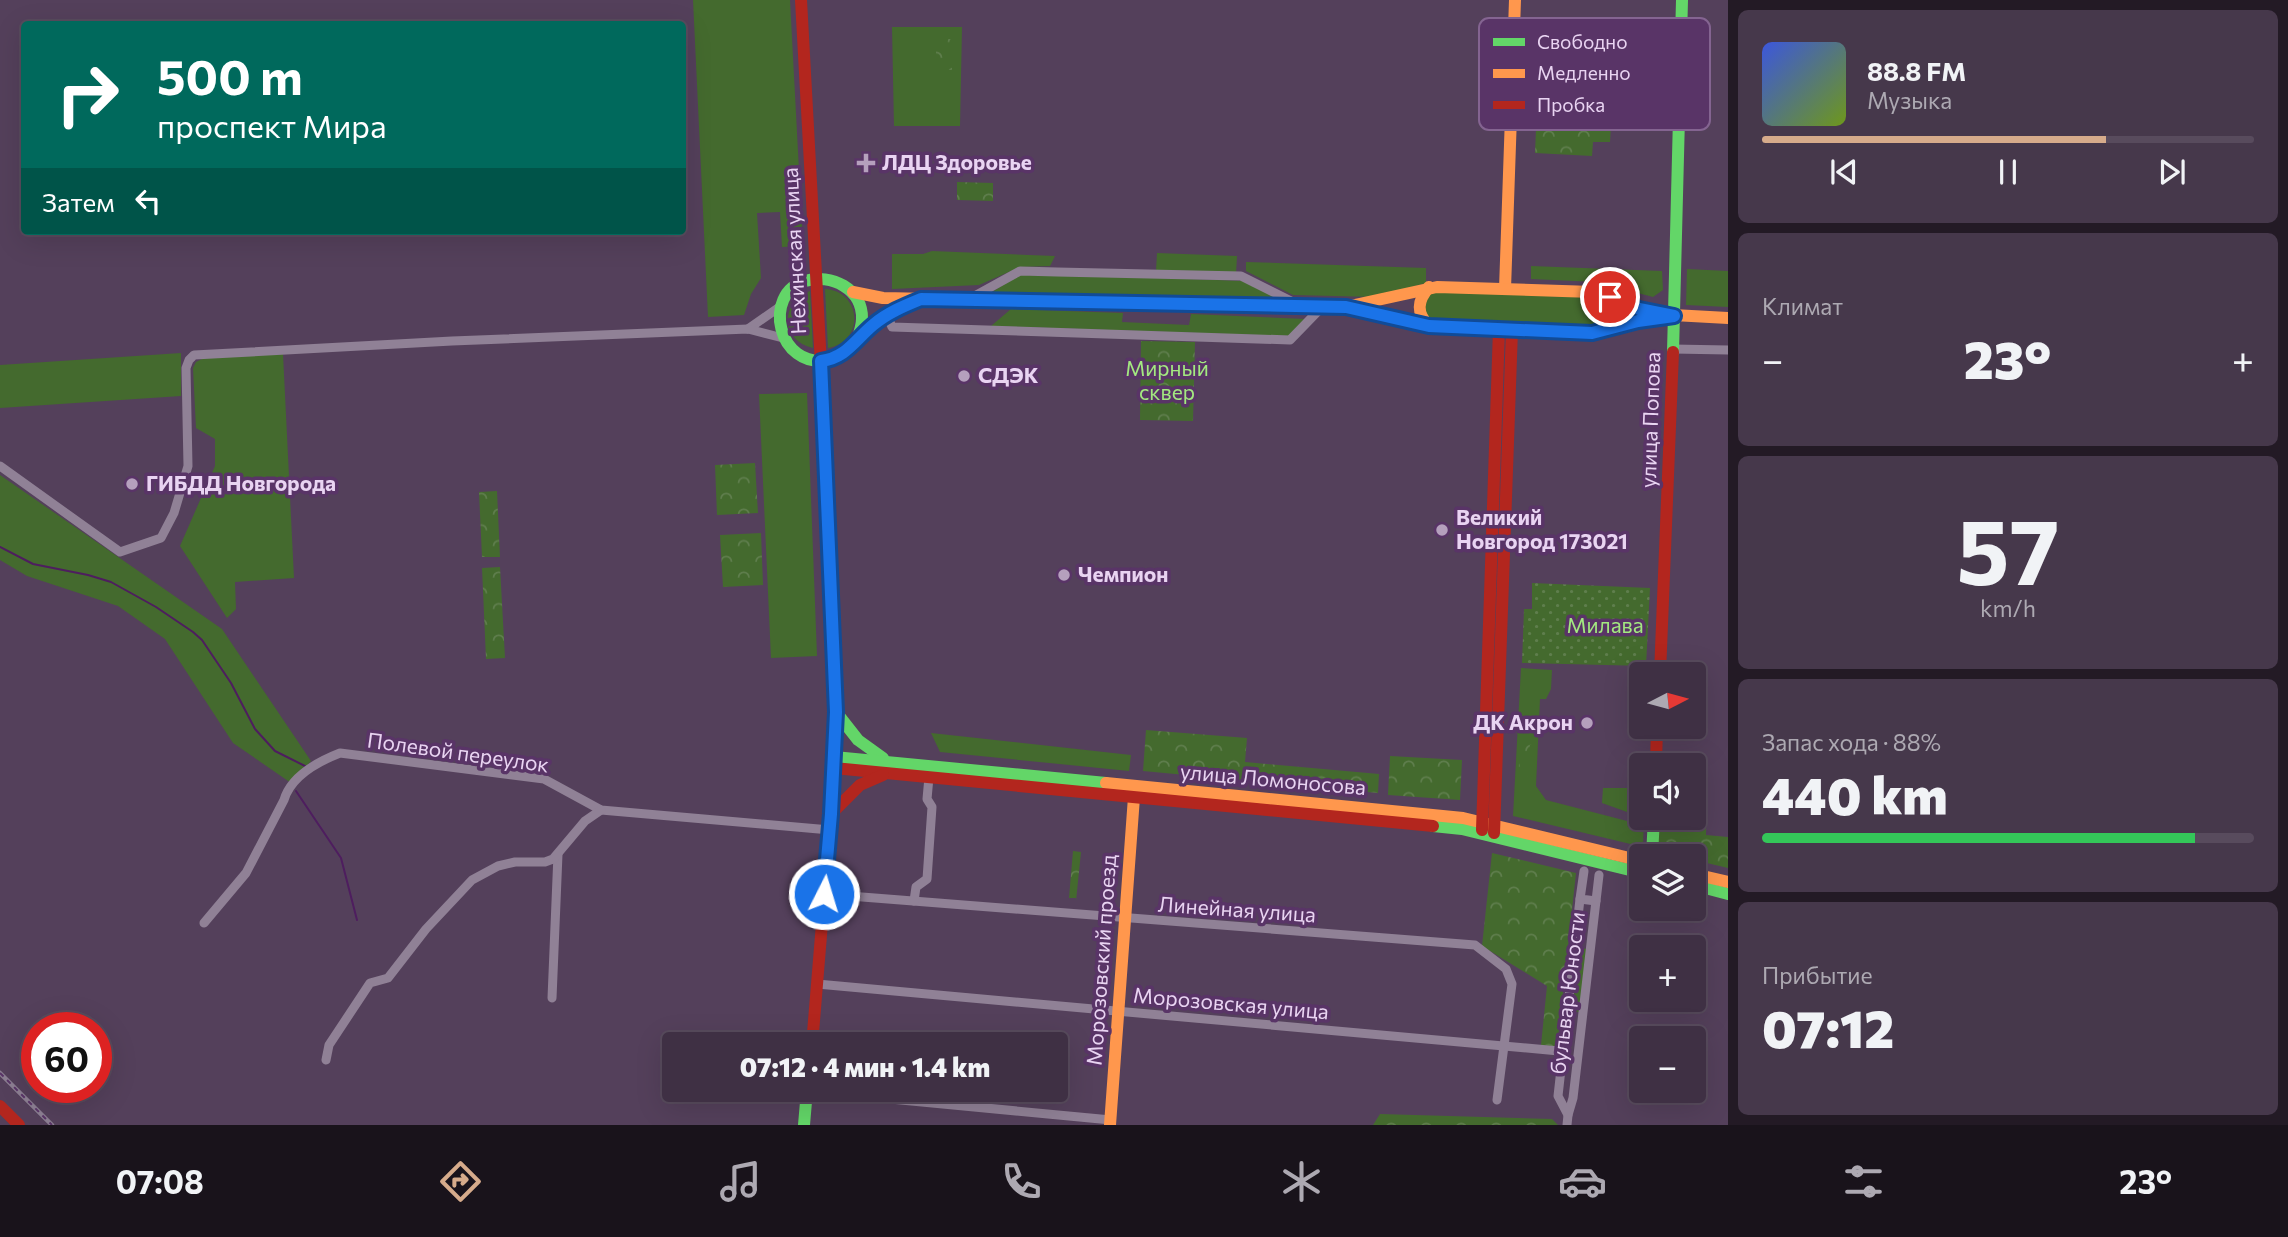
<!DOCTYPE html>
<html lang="ru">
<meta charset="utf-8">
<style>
:root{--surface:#3f3044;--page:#46384b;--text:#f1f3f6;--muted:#ada9b2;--line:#584b5d;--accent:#d6ab8b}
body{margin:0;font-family:Commissioner,sans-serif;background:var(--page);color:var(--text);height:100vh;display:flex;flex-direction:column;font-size:26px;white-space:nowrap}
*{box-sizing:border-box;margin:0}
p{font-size:23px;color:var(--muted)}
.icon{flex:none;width:38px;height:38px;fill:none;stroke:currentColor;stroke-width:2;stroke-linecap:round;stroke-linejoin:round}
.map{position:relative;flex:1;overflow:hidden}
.side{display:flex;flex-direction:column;gap:10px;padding:10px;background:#231a25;width:560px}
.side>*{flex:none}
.hud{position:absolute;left:21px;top:21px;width:665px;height:214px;border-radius:7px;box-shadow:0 7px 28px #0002,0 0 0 2px var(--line);background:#00695c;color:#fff;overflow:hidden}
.needle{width:46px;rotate:84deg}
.fabs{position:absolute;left:1629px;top:662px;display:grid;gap:14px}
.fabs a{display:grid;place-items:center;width:77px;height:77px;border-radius:7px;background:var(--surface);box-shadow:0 7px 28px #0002,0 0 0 2px var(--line);font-size:35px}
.speed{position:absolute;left:21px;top:1012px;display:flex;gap:14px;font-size:35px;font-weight:700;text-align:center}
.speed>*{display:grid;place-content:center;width:91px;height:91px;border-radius:50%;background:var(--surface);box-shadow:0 7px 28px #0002,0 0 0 2px var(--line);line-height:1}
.speed .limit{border:10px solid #d22;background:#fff;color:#111}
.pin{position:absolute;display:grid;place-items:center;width:60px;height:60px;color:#fff;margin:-30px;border:4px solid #fff;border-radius:50%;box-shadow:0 2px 7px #0007}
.me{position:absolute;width:77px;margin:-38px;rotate:5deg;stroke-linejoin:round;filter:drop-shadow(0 0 5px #0008)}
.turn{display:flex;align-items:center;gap:24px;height:147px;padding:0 21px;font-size:32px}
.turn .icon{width:91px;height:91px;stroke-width:2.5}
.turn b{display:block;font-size:49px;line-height:60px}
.then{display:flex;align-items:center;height:66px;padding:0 21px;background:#0003;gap:14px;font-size:26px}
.big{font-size:52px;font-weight:800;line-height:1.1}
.side .card{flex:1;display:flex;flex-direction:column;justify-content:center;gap:10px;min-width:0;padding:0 24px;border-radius:10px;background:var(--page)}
.side .dial{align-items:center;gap:0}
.dial b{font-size:91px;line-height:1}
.song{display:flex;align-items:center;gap:21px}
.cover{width:84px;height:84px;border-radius:10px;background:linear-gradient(135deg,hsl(230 70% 55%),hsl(80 70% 35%))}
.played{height:7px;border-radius:4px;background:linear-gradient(90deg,var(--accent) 70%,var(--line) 70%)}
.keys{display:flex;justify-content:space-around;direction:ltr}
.heat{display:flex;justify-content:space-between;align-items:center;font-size:38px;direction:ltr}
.charge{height:10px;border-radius:5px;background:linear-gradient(90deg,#34c759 88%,var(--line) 0)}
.trip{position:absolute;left:662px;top:1032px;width:406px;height:70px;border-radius:7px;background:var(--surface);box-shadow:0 7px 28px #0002,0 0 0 2px var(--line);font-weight:800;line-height:70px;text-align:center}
.tabs{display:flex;height:112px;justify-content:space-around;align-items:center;background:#19131b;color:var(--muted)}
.tabs .icon{width:49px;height:49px}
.tabs .active{color:var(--accent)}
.tabs b{font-size:32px;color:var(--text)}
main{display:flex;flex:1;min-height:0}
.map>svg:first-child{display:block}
.grass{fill:#446a2e}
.park{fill:url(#park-crowns)}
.garden{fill:url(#garden-dots)}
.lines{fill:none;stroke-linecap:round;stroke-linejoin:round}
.stream{stroke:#4e1d5f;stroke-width:2}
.street{stroke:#908196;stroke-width:9}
.fast{stroke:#63d668;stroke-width:12}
.slow{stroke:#ff974d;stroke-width:12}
.jam{stroke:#b3261e;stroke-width:12}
.rail-casing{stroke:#8c7e92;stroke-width:4.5}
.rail{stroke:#593467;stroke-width:2;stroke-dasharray:5;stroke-linecap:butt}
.route-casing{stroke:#114b97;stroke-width:18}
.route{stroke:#1a73e8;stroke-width:12}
.poi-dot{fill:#b5a0bd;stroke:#593467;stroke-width:2.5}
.labels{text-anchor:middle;stroke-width:7;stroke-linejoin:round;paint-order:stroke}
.poi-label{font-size:21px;font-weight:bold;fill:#e9d4f2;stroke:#593467;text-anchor:start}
.street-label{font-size:21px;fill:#e9d4f2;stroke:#593467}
.park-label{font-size:21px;fill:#a3e980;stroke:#593467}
.key{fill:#593467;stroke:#846491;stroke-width:2}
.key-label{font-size:19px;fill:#e9d4f2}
</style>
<main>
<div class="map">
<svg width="1728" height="1125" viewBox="0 0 1728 1125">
<defs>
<pattern id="park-crowns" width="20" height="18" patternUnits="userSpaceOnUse" patternTransform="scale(1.75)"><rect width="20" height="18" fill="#446a2e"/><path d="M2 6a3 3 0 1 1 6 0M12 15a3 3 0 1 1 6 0" fill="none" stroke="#5f7e4d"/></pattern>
<pattern id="garden-dots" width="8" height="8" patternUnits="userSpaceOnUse" patternTransform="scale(1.75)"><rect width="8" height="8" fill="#446a2e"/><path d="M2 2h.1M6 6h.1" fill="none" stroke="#5f7e4d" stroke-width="1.8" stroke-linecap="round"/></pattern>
</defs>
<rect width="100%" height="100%" fill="#54405b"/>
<!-- grass -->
<g class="grass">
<path d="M693 0H790L803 246 782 247 780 212 757 213 761 278 751 294 744 315 708 317Z"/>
<path d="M892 27H962L960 126H894Z"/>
<path d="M932 251 1055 256 1050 266 1020 267 979 285 892 289V254H923Z"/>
<path d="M1157 253 1237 256 1236 274 1156 271Z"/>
<path d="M1246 262 1426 268V283L1375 297 1293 295 1246 271Z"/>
<path d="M1531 266 1662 271 1663 290 1653 297 1596 282 1531 279Z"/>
<path d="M1687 269 1728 271V307L1686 305Z"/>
<path d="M1023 273 1244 281 1282 299 987 295Z"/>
<path d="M825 289C861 291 866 341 828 348Z"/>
<path d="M810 291 813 348C780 341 780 302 810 291Z"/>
<path d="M1430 291 1597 298 1603 318 1595 328 1428 320 1422 301Z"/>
<path d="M1011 309 1123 313 1122 322 1189 325 1191 314 1306 319 1289 336 991 326Z"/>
<path d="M181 353V396L0 408V365Z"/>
<path d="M283 354 294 578 235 582 236 609 227 618 180 546 215 466V439L196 428 193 368 196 362 204 358Z"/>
<path d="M807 393 817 656 771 658 759 394Z"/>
<path d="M0 475 222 629 311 761 291 783 233 743 165 639 118 606 27 576 0 560Z"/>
<path d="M1521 668 1552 670 1551 689 1546 699H1540L1536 786 1546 800 1631 822 1632 785H1641L1642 817H1644L1643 847 1513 816Z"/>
<path d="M931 733 1131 755 1129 771 940 752Z"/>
<path d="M1603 788H1628L1627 812 1602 803Z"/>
<path d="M1578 948 1588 949 1580 1012 1570 1011Z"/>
</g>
<!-- park -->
<g class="park">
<path d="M936 39H952V70L936 69Z"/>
<path d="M1537 105 1612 108 1610 142H1593L1592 156 1535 153Z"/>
<path d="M957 182 993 183V201L957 200Z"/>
<path d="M1141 341 1195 342 1193 421 1140 420Z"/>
<path d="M755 463 758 513 717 515 715 465Z"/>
<path d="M497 491 500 557H482L479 492Z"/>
<path d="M761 533 763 585 723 587 720 535Z"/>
<path d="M500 567 505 658 486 659 482 568Z"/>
<path d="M1521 726H1530V733L1536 734V741L1530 745 1528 762 1535 761V772L1518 782Z"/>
<path d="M1146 730 1247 738 1245 762 1379 774 1378 793 1143 771Z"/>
<path d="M1390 756 1462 760 1460 800 1388 795Z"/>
<path d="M1694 771 1707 772 1706 835 1728 837V868L1694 860V856H1675L1657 851 1659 817H1694Z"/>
<path d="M1073 851 1081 852 1076 901V898H1069Z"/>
<path d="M1492 853 1576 873 1557 1047 1541 1045 1547 986 1482 946Z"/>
<path d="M1380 1114 1552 1119 1558 1125H1373Z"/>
</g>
<!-- garden -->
<path class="garden" d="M1532 583 1650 588 1646 666 1522 663 1524 609H1532Z"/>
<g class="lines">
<!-- stream -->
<g class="stream">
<path d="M0 547 33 564 88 575 111 582 156 607 193 632 202 640 231 683 255 729 275 751 305 766"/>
<path d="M296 791 341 858 357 920"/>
</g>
<!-- street -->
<g class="street">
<path d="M971 298 1020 271 1057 272 1241 276 1297 304"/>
<path d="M887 315 892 327 1290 340 1322 307"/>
<path d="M748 329 781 306"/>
<path d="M1673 349 1728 350"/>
<path d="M0 466 120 552 161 538 174 513 188 466 186 368 189 360 194 355 452 341 748 329 783 338"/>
<path d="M1584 871 1580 899 1596 901"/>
<path d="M824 894 1475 945 1506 969 1512 984 1497 1100"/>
<path d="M914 901 916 887 927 879 932 807 927 799 929 777"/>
<path d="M204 923 246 873 284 800C291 776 317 762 340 753L544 779 601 810 830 830"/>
<path d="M817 984 1559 1051"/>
<path d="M552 998 558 854"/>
<path d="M326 1060 329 1045 370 983 388 978 426 929 472 880 498 866 515 862H545L553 859 585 821 601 810"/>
<path d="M807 1091 1111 1120"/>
<path d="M1568 1115 1573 1098 1599 875"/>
<path d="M1567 1125 1568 1115 1558 1096 1580 899"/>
</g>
<!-- fast -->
<g class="fast">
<path d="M1598 294C1610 307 1611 320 1598 333"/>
<path d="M1133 303 1346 307 1429 326 1559 332"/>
<path d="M857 340C859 334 862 326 862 319 863 289 831 273 805 281 762 293 777 370 829 360 850 356 859 336 875 324 887 314 902 307 917 301"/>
<path d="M1673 352 1682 0"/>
<path d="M826 456 835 730"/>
<path d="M836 712 858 740 883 758"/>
<path d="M834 757 1106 783"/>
<path d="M1433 826 1462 829 1642 873"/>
<path d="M1652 856 1654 817"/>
<path d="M1694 885 1728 894"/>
<path d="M804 1125 807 1090"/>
</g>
<!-- slow -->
<g class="slow">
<path d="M1429 287C1417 301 1416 313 1429 326"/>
<path d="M1505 289 1515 0"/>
<path d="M853 292 883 298 1133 303"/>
<path d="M1350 306 1437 287 1593 292 1655 314 1728 318"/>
<path d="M1106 783 1463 818 1642 861"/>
<path d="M1694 874 1728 882"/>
<path d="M1110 1125 1134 797"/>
</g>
<!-- jam -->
<g class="jam">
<path d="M801 0 826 456"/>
<path d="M1559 332 1592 333 1638 321 1673 316"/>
<path d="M1660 674 1673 352"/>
<path d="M1656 765 1657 726"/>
<path d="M834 768 1433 826"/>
<path d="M831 814 860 785 883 775"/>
<path d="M1482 830 1499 329"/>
<path d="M1494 833 1512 330"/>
<path d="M812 1045 831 814 835 730"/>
<path d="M0 1106 19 1125"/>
</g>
<defs>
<path id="rail" d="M0 1073 52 1125"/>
</defs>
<!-- rail casing -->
<use href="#rail" class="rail-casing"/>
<!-- rail -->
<use href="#rail" class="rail"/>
</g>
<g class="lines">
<defs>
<path id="route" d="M824 894 831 814 836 712 821 361C846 358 855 340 873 325 887 313 904 306 921 299L1346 307 1429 326 1592 333 1638 321 1674 316 1639 309 1610 297"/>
</defs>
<!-- route casing -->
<use href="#route" class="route-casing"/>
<!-- route -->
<use href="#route" class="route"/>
</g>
<!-- markers -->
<g class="poi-dot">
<path d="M862.5 152.5h7v7h7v7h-7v7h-7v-7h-7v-7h7z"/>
<circle cx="964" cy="376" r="7"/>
<circle cx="132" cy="484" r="7"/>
<circle cx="1442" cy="530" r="7"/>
<circle cx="1064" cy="575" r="7"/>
<circle cx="1587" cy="723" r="7"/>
</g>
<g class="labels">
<!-- poi labels -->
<g class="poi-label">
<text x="882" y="170">ЛДЦ Здоровье</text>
<text x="978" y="383">СДЭК</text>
<text x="146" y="491">ГИБДД Новгорода</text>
<text x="1456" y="525">Великий<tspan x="1456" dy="24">Новгород 173021</tspan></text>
<text x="1078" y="582">Чемпион</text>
<text x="1573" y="730" text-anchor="end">ДК Акрон</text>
</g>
<!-- street labels -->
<g class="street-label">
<text transform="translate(795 251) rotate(-93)" y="7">Нехинская улица</text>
<text transform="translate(1651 420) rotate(-88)" y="7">улица Попова</text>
<text transform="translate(458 753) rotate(8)" y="7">Полевой переулок</text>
<text transform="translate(1273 780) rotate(5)" y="7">улица Ломоносова</text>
<text transform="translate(1237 910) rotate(4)" y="7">Линейная улица</text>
<text transform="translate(1102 960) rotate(-86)" y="7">Морозовский проезд</text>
<text transform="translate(1568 993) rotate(-83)" y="7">бульвар Юности</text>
<text transform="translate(1231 1004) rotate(5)" y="7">Морозовская улица</text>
</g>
<!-- park labels -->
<g class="park-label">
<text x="1167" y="376">Мирный<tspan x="1167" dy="24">сквер</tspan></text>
<text x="1605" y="633">Милава</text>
</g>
</g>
<!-- legend -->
<rect x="1479" y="18" width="231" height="112" rx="10" class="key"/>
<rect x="1493" y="38" width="32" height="8" fill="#63d668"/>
<rect x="1493" y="69" width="32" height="9" fill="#ff974d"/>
<rect x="1493" y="101" width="32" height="8" fill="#b3261e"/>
<g class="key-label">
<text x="1537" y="49">Свободно</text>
<text x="1537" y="80">Медленно</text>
<text x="1537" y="112">Пробка</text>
</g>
</svg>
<div class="fabs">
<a><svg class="needle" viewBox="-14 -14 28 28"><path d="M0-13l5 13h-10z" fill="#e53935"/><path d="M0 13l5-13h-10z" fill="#ada9b2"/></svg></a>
<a><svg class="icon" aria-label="sound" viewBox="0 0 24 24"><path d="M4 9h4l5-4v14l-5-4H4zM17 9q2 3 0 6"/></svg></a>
<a><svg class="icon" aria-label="layers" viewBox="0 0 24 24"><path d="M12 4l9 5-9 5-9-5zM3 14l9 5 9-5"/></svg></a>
<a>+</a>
<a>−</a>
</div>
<div class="speed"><div class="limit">60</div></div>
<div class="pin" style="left:1610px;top:297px;background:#d93025"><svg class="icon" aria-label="arrive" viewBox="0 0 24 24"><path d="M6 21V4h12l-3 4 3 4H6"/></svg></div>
<svg class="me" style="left:824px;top:894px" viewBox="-20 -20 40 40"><circle r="17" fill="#1a73e8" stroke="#fff" stroke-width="3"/><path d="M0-11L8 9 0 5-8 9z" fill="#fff"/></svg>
<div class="trip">07:12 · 4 мин · 1.4 km</div>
<div class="hud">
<div class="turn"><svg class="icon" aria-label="right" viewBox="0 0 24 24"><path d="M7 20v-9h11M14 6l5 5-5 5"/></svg><div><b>500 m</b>проспект Мира</div></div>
<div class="then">Затем<svg class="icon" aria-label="left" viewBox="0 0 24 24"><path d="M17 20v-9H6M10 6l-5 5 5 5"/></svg></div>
</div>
</div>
<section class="side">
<div class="card">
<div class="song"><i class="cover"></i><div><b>88.8 FM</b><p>Музыка</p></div></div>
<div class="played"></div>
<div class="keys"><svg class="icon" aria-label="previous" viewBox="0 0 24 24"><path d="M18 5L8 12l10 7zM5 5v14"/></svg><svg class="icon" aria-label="pause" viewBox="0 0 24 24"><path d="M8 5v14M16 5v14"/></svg><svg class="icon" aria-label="next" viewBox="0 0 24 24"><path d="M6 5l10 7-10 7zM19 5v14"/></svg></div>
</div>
<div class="card"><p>Климат</p>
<div class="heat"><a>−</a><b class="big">23°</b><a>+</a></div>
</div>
<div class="card dial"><b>57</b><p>km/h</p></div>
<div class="card"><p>Запас хода · 88%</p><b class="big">440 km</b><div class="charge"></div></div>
<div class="card"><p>Прибытие</p><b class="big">07:12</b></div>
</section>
</main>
<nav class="tabs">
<b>07:08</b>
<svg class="icon active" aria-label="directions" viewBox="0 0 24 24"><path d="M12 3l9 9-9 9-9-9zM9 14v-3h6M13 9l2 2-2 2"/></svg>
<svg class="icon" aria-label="music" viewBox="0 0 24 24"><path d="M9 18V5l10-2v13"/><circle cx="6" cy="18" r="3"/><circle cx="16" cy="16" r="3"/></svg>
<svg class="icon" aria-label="phone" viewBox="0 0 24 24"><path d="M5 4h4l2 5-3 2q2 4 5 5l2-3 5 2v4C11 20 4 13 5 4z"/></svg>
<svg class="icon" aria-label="climate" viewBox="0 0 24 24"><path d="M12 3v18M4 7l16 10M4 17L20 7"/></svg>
<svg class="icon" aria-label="car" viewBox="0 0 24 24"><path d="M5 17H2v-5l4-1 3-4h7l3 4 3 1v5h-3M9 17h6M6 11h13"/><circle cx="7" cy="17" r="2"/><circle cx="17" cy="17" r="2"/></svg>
<svg class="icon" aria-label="filters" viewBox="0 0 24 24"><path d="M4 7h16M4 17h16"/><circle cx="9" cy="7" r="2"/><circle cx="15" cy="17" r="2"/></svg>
<b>23°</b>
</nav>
